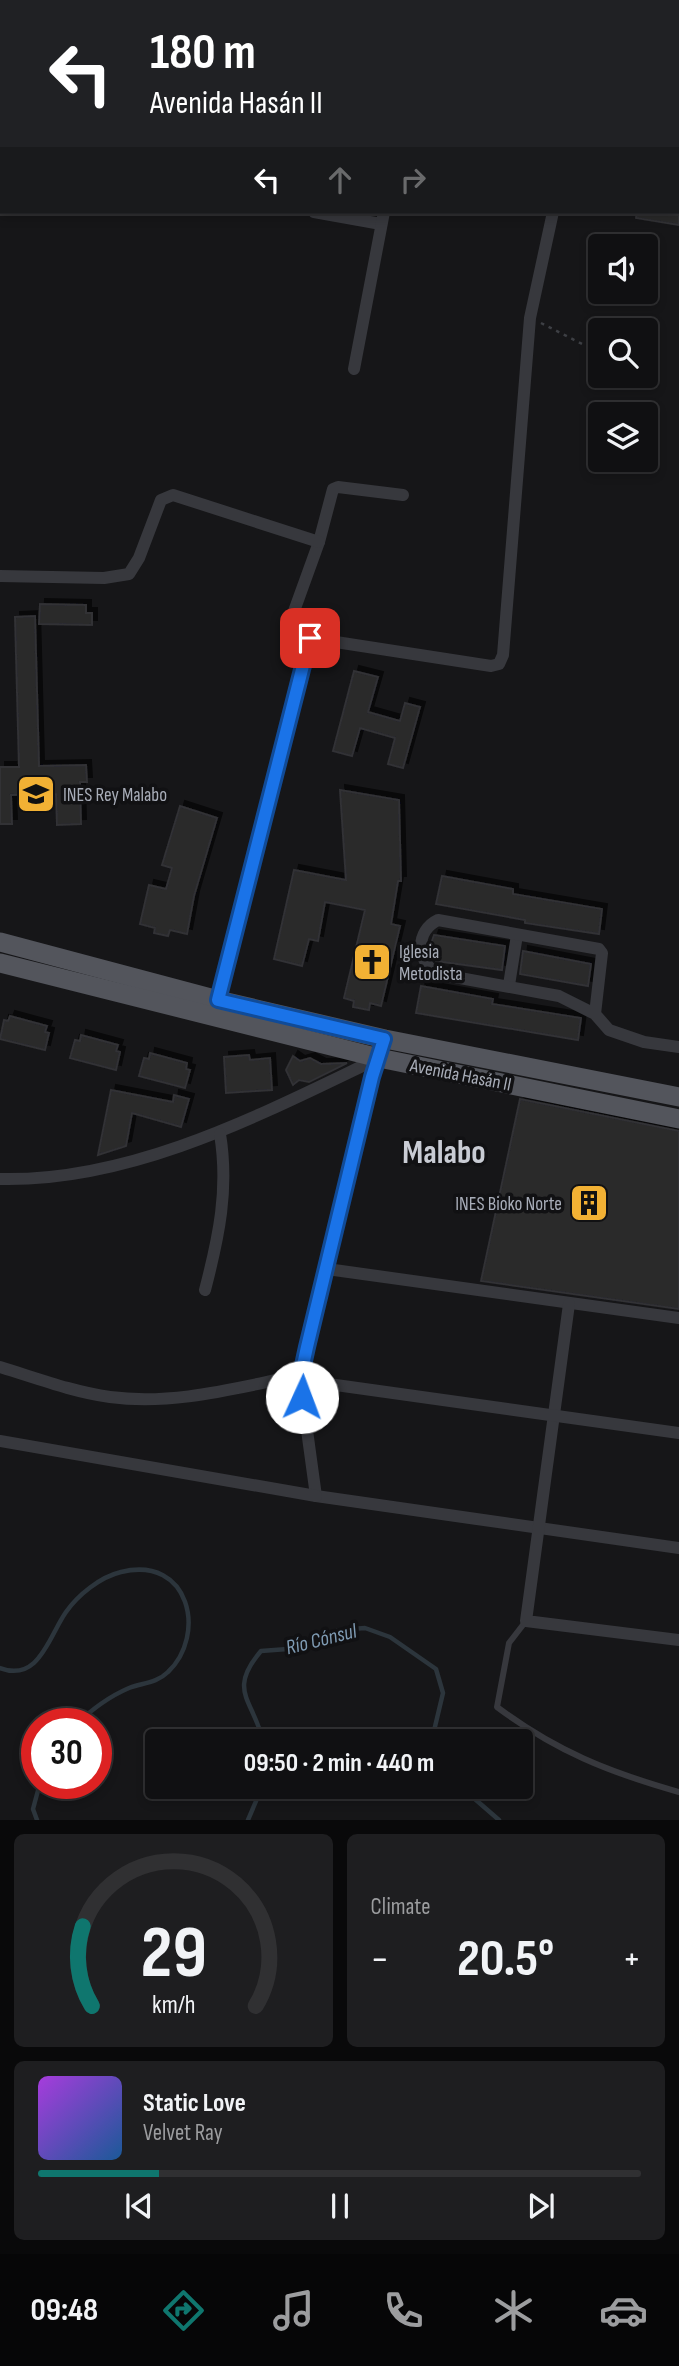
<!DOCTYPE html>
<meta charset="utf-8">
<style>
:root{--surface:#101012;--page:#1e1e20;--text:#f1f3f6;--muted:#9c9d9f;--line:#303032;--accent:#0f766e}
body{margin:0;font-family:"Sofia Sans Condensed",sans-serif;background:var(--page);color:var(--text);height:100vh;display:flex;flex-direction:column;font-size:26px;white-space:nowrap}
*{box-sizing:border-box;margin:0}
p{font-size:23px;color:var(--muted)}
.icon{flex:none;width:38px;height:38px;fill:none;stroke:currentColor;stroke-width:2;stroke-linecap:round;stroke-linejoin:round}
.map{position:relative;height:1820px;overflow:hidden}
.details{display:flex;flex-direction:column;gap:14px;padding:14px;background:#09090a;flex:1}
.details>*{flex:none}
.hud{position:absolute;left:0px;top:0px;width:679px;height:214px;box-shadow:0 4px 10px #0003,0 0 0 2px var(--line);background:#202124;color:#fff;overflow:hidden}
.tools{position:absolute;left:588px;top:234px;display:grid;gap:14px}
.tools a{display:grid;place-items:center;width:70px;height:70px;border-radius:7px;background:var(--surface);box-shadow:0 4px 10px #0003,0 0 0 2px var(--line);font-size:35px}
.speed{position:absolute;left:21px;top:1708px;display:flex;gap:14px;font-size:35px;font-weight:700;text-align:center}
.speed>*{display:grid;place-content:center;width:91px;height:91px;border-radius:50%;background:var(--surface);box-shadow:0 4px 10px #0003,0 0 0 2px var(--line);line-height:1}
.speed .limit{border:10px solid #d22;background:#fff;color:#111}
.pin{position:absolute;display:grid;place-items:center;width:60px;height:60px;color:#fff;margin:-30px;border-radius:14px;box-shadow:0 4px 10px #0006}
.me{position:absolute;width:77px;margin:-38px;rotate:2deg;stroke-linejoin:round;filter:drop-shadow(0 0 5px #0008)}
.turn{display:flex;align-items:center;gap:24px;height:147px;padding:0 35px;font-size:32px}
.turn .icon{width:91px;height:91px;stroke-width:2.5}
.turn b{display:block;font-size:49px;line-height:60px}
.lanes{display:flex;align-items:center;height:66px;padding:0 35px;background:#0003;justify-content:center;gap:35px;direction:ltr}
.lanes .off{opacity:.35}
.big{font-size:52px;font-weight:700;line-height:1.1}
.details .tile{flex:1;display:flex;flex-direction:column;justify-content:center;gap:10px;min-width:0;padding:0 24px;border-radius:10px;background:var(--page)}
.details .dial{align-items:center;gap:0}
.dial svg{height:182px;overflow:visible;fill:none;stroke:var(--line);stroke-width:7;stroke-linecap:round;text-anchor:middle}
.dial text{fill:var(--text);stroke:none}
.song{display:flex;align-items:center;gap:21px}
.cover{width:84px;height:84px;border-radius:10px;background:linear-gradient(135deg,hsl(280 70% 55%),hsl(210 70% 35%))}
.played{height:7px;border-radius:4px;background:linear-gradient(90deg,var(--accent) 20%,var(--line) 20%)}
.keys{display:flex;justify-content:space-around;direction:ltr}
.heat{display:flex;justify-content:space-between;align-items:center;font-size:38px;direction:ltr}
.details .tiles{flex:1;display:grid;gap:14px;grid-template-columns:1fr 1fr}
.tile:last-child{grid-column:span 2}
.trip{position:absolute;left:145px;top:1729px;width:388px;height:70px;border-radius:7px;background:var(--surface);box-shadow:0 4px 10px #0003,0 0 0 2px var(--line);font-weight:700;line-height:70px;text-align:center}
.dock{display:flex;height:112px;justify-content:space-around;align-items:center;background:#060607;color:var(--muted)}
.dock .icon{width:49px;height:49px}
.dock .on{color:var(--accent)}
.dock b{font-size:32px;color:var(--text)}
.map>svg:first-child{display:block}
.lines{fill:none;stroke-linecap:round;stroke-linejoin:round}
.stream{stroke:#2c353c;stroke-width:4.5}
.building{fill:#29292c;stroke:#303034;stroke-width:2;filter:url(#shadow)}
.path{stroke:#3d3f44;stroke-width:2.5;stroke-dasharray:3.5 5;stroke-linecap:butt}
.service{stroke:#37383d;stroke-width:6}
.minor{stroke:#37383d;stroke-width:12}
.primary{stroke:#53555c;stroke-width:19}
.route-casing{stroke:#114b97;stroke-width:18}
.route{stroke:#1a73e8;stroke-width:12}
.labels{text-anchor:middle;stroke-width:7;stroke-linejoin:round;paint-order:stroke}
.poi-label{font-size:19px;fill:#a8adb8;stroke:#111113;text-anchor:start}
.street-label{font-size:19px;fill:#a8adb8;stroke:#111113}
.water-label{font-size:21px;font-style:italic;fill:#7f9bb3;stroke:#111113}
.town-label{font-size:33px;font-weight:bold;fill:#c9ccd4;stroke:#111113}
</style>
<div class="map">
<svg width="679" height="1820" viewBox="0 0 679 1820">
<defs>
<filter id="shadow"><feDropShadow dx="5" dy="-5" stdDeviation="0" flood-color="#0009"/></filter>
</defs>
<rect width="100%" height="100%" fill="#161618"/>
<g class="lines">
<!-- stream -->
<g class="stream">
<path d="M0 1668C39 1683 49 1636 66 1612 78 1595 100 1577 121 1572 190 1555 207 1635 168 1672 157 1683 142 1683 129 1688 108 1697 93 1709 76 1724"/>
<path d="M263 1741C253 1699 227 1691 261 1651L301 1648 339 1630 365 1628 390 1637 436 1669 443 1693 433 1735 434 1741"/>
<path d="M461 1787 499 1820"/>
<path d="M37 1820 33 1809 40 1783"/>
<path d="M248 1820 262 1787"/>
</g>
</g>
<!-- building -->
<g class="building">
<path d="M637 212H679V225L636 218Z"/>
<path d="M40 604 86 605V613H92V625L39 624Z"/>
<path d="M35 616 39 766 86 765 87 782H80L81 824 57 825 56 794 11 795 12 824H0V767H19L15 617Z"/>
<path d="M354 671 378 677 368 712 400 721 405 703 420 707 403 768 388 764 395 738 360 728 352 756 333 751Z"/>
<path d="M340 790 399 800 401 881H398L391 924 400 926 381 1006 370 1003 369 1010 353 1007 354 1001 344 998 365 910 325 902 318 941 309 939 302 966 274 959 294 870 346 880Z"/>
<path d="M180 806 217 818 194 896 187 934 170 930 168 936 154 933 155 928 140 924 149 885 166 889 172 868 162 865Z"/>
<path d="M442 876 513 889V894L602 909 599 934 525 923V920L436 904Z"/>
<path d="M434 935 505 946 502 970 436 961 430 947Z"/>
<path d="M523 951 591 964 588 986 520 974Z"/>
<path d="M421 986 493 999 492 1004 581 1018 578 1040 416 1013Z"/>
<path d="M10 1016 47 1026 45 1032 49 1033 45 1050 0 1039 4 1020 8 1021Z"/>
<path d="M81 1035 118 1045 116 1051 120 1052 116 1070 70 1058 75 1040 80 1041Z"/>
<path d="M150 1053 187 1063 186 1069 190 1070 185 1088 139 1076 144 1058 149 1059Z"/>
<path d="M249 1055 250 1060 270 1058 272 1090 226 1093 224 1057Z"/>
<path d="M293 1056 300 1061 310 1058 321 1064 347 1063 309 1082 299 1080 293 1085 286 1070Z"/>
<path d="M111 1090 173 1102 174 1095 189 1099 181 1127 132 1113 126 1146 98 1155Z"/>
<path d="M520 1099 679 1131V1309L481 1281Z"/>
</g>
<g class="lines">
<!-- path -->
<path class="path" d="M541 323 594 350"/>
<!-- service -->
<path class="service" d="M526 1621 509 1643 497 1707C556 1751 608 1772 679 1792"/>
<!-- minor -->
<g class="minor">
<path d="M79 2V0"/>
<path d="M190 2 191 0"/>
<path d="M599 2 600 0"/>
<path d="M677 64H679"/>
<path d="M0 136 2 137"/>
<path d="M314 212 381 224"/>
<path d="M354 369 384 212"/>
<path d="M403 495 338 487 333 489 319 542 289 625 291 632 310 638 491 666 499 664 503 655 530 318 553 212"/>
<path d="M0 576 104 578 129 574 139 558 161 500 173 495 319 542"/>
<path d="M509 985 517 935"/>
<path d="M216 1007 310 638"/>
<path d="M595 1014 602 953 599 949 438 920C415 931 416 962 438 974L559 996 595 1014 609 1030 644 1042 679 1047"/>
<path d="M381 1052 372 1077 300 1379 316 1496 679 1548"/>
<path d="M0 1179C133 1182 262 1114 379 1058"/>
<path d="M327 1269 679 1318"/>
<path d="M205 1290C219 1236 229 1189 220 1134"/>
<path d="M569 1304 526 1621 679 1640"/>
<path d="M0 1367C36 1378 73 1392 110 1397 170 1405 228 1390 286 1378L679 1433"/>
<path d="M0 1441 316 1496"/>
</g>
<!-- primary -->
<g class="primary">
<path d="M0 942 218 1000 385 1039 679 1097"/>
<path d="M0 963 379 1058 679 1119"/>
</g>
</g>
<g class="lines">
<defs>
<path id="route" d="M302 1397 300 1379 307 1347 372 1077 384 1039 218 1000 310 638"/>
</defs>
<!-- route casing -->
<use href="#route" class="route-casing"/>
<!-- route -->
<use href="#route" class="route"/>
</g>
<!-- icons -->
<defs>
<symbol id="university-square" viewBox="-11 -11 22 22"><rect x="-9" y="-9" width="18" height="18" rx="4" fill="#f2b134" stroke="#111113"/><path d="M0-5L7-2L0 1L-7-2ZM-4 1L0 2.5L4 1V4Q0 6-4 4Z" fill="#111"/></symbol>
<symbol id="church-square" viewBox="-11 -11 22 22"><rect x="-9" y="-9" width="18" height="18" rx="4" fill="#f2b134" stroke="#111113"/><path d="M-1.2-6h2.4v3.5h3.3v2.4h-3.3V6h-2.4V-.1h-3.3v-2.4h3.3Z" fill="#111"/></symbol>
<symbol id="building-square" viewBox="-11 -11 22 22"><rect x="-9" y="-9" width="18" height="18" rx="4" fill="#f2b134" stroke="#111113"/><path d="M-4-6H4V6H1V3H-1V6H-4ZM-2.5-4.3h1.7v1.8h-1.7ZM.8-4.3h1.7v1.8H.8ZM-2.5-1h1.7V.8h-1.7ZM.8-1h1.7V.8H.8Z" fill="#111"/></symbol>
</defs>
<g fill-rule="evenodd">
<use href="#university-square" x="14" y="772" width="44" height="44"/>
<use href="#church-square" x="350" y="940" width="44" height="44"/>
<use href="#building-square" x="567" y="1181" width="44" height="44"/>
</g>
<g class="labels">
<!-- poi labels -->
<g class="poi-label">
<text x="63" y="801">INES Rey Malabo</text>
<text x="399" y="958">Iglesia<tspan x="399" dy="22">Metodista</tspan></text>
<text x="562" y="1210" text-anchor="end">INES Bioko Norte</text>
</g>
<!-- street labels -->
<g class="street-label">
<text transform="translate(461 1074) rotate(11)" y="7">Avenida Hasán II</text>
</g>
<!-- water labels -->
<g class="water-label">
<text transform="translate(321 1639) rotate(-14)" y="7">Río Cónsul</text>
</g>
<!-- town labels -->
<g class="town-label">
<text x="444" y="1163">Malabo</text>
</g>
</g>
</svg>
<div class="tools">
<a><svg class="icon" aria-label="sound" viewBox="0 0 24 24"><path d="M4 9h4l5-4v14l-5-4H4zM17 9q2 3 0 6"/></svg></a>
<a><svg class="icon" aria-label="search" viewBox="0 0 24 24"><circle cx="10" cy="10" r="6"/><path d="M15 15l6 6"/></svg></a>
<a><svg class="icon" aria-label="layers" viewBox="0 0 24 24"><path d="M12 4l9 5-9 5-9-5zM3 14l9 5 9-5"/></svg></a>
</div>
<div class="speed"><div class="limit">30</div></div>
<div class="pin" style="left:310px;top:638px;background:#d93025"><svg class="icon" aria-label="arrive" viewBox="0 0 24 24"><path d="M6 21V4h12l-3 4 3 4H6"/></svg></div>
<svg class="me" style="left:302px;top:1397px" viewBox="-20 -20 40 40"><circle r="19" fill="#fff"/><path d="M0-13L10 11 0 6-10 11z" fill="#1a73e8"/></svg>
<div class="trip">09:50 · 2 min · 440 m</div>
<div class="hud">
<div class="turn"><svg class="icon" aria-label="left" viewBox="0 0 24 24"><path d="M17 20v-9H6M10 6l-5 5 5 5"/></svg><div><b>180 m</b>Avenida Hasán II</div></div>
<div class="lanes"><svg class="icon" aria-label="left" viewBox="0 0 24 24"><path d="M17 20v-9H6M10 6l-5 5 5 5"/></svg><svg class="icon off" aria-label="ahead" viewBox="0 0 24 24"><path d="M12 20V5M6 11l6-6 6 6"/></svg><svg class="icon off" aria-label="right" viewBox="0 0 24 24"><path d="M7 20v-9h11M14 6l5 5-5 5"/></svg></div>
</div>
</div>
<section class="details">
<div class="tiles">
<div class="tile dial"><svg viewBox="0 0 100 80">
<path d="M14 69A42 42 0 1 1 86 69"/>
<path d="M14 69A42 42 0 0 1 10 34" stroke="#0f766e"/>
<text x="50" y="56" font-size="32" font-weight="700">29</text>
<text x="50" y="72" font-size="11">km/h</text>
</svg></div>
<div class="tile"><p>Climate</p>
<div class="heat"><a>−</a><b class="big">20.5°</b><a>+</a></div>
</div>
<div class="tile">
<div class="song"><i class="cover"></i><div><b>Static Love</b><p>Velvet Ray</p></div></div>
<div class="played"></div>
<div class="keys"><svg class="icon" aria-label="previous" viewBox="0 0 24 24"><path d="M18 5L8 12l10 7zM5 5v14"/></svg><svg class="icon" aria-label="pause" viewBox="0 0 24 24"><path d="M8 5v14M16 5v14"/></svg><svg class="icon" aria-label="next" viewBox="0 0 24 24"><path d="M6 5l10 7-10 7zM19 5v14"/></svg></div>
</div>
</div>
</section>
<nav class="dock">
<b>09:48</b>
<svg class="icon on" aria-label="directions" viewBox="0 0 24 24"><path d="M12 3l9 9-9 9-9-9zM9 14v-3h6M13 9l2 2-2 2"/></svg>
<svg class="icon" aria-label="music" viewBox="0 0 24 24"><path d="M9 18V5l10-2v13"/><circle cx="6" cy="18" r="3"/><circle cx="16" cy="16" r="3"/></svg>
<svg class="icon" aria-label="phone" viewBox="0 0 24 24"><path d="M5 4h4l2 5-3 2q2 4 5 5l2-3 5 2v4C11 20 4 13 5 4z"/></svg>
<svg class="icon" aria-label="climate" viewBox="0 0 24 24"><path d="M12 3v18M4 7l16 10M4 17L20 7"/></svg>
<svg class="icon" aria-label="car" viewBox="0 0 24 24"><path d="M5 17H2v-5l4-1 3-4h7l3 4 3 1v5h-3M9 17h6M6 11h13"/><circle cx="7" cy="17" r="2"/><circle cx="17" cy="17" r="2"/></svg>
</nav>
